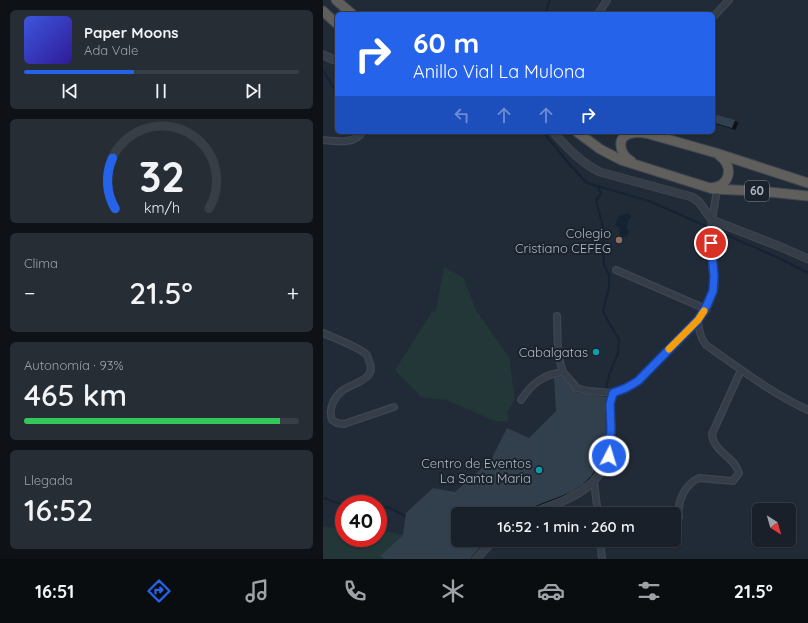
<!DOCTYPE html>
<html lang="es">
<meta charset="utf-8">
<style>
:root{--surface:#192029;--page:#262d35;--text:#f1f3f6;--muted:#9fa3a8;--line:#373e46;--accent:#2563eb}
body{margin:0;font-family:Quicksand,sans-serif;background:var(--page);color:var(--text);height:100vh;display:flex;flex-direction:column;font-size:15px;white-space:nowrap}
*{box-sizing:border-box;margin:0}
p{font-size:13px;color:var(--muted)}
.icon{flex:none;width:22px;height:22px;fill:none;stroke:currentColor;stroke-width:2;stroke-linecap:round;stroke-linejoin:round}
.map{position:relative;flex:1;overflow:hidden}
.drawer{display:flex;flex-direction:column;gap:10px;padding:10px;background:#0e1217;width:323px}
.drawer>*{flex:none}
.banner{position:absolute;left:12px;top:12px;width:380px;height:122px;border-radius:6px;box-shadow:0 1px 3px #0004,0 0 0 1px var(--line);background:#2563eb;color:#fff;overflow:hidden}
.needle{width:26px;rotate:143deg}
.controls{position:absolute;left:429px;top:503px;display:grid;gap:8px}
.controls a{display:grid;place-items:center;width:44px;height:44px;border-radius:6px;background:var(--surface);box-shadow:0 1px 3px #0004,0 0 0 1px var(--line);font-size:20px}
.speed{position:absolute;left:12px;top:495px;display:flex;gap:8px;font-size:20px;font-weight:700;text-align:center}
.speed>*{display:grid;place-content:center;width:52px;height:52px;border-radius:50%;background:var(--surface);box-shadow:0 1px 3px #0004,0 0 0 1px var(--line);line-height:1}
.speed .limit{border:6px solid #d22;background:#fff;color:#111}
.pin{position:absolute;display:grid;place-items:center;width:34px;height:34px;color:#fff;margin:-17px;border:2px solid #fff;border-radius:50%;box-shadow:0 1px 4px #0007}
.me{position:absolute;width:44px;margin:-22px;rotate:5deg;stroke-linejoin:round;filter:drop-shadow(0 0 3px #0008)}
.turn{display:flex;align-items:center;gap:14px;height:84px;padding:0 12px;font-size:18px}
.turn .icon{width:52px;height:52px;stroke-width:2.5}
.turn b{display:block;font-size:28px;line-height:34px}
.lanes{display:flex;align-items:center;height:38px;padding:0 12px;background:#0003;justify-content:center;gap:20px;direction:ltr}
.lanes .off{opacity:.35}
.big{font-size:30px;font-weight:600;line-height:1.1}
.drawer .card{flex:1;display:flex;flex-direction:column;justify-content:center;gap:6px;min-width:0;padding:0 14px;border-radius:6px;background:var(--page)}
.drawer .dial{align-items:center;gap:0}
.dial svg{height:104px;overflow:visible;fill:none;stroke:var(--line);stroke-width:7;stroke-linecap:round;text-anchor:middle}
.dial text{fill:var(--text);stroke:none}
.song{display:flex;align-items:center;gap:12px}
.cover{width:48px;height:48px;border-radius:6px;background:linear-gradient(135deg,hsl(230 70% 55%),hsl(250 70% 35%))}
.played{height:4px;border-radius:2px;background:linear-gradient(90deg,var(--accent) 40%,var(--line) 40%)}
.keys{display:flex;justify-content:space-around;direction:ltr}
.heat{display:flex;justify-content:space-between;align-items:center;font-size:22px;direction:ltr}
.charge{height:6px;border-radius:3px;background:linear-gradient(90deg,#34c759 93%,var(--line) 0)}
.trip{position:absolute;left:128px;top:507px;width:230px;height:40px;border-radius:6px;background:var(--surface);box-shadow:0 1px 3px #0004,0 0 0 1px var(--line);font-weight:600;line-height:40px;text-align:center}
.tabs{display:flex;height:64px;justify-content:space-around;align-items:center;background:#0a0d10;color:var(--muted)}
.tabs .icon{width:28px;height:28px}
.tabs .selected{color:var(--accent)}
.tabs b{font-size:18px;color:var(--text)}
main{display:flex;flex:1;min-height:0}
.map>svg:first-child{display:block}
.green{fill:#233638}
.water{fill:#152234}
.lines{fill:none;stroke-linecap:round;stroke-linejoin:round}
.stream{stroke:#152234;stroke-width:2}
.building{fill:#333f4e;filter:url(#shadow)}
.minor-casing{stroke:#3e4651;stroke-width:8}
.tertiary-casing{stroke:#3e4651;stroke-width:9}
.trunk-casing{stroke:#3f4752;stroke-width:11}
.minor{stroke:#343d48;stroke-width:5.5}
.tertiary{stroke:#343d48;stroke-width:7}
.trunk{stroke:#605f5c;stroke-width:9}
.route-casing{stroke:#184099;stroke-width:10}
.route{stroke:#2563eb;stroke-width:7}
.slow{stroke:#f59e0b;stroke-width:7}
.education-dot{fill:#8d6e63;stroke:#1a222c;stroke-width:1.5}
.culture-dot{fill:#0f9aa8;stroke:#1a222c;stroke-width:1.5}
.labels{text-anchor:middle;stroke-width:4;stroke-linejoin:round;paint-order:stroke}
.shield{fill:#1a222c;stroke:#828a96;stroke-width:1}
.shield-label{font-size:12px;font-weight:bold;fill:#afb7c4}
.poi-label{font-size:13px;fill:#afb7c4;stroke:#1a222c;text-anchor:end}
</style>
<main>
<section class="drawer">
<div class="card">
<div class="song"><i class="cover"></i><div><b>Paper Moons</b><p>Ada Vale</p></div></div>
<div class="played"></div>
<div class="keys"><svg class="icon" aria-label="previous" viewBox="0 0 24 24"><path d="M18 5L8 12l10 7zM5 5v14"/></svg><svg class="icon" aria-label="pause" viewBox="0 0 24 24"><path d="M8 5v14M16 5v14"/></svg><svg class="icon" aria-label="next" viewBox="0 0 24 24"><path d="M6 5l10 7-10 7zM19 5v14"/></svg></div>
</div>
<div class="card dial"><svg viewBox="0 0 100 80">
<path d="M14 69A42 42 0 1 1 86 69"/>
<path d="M14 69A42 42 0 0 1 12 30" stroke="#2563eb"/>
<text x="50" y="56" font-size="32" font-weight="700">32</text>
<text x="50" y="72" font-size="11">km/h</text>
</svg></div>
<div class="card"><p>Clima</p>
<div class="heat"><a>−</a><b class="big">21.5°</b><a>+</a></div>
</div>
<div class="card"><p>Autonomía · 93%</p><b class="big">465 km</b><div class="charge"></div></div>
<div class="card"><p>Llegada</p><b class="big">16:52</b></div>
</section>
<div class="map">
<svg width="485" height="559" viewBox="0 0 485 559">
<defs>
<filter id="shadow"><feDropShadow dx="3.5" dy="2" stdDeviation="0" flood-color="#0009"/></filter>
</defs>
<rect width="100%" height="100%" fill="#212b37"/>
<!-- green -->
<g class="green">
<path d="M121 267 140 277 153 310 186 357 192 399 184 413 186 422 172 421 123 400 98 397 72 370 109 312 113 311Z"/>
<path d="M0 527 21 528V538H55V529L80 535 57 556 61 559H0Z"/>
</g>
<!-- water -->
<path class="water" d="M305 213 308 217C304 220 304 224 304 230L306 231 304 236 298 238 296 232 297 229 292 225 295 217Z"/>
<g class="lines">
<!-- stream -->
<g class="stream">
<path d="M222 14 227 0"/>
<path d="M0 71 11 88 14 99"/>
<path d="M220 132 247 165 264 183 326 201 458 259 485 273"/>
<path d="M41 133 49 132"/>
<path d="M275 186 278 194 273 200 281 231 280 250 281 265 286 275V287L280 311 285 321 296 339 295 353 286 375 281 399"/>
<path d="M270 472 272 470V466L279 462 280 453"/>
<path d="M0 498 21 505"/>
<path d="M55 508 65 507 84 517"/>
</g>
</g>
<!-- building -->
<g class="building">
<path d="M390 114 412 120 409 128 390 122Z"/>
<path d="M236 377H239L253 392 265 395 283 397 282 408 283 435 281 452 275 466 268 476 259 485 248 492 199 511 196 514H135V540H164L149 556 148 559H61L57 556 80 535 83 513 110 488 132 492 168 460 184 428 206 438 233 411 231 378Z"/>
</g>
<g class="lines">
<defs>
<g id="minor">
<path d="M275 14 284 0"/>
<path d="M390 17 406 0"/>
<path d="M0 140C12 141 32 145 39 132"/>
<path d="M388 234 389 220 394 190"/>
<path d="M293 270 383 309"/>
<path d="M234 316 235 355 240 372 254 388 265 391 290 393"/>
<path d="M375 320C376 330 377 337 383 345 416 368 448 393 485 410"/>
<path d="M0 333C11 338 36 347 44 355 45 357 45 359 46 361 55 379 30 383 20 390 11 397 5 409 9 420L14 423 21 424 71 407"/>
<path d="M198 400C209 383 220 375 240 372"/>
<path d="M271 482 275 514"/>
<path d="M356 517C354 502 361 485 376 478L410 481 416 473C412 457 390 452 389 434L418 370"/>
<path d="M277 540 279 559"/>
</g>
<g id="tertiary">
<path d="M0 55 14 61"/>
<path d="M230 132C245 148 257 162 277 172L369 197 376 202 389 220 458 247 485 259"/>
<path d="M206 514C249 498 285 489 288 435 288 421 284 406 290 393L303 388 315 381 375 320 383 309 390 291 391 284 388 234"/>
<path d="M153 559 171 540"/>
</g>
<g id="trunk">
<path d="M13 0 29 14"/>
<path d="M0 11 14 24"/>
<path d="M254 132 277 149 298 160 390 189 436 191 485 196"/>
<path d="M319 132 393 153 485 183"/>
<path d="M308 161C296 154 292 135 310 133 314 132 319 133 323 133"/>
<path d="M388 188C408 186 411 166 396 155"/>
</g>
</defs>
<!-- minor casing -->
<use href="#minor" class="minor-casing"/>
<!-- tertiary casing -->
<use href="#tertiary" class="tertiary-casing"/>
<!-- trunk casing -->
<use href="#trunk" class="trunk-casing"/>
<!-- minor -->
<use href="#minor" class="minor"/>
<!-- tertiary -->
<use href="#tertiary" class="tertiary"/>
<!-- trunk -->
<use href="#trunk" class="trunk"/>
</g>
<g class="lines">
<defs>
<path id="route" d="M286 456 288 429 287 404 290 393 303 388 315 381 375 320 384 305 390 291 391 276 388 243"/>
</defs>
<!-- route casing -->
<use href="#route" class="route-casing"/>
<!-- route -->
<use href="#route" class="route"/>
<!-- slow -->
<path class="slow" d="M346 349 375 320 381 311"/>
</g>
<!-- markers -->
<circle class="education-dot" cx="296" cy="240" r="4"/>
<g class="culture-dot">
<circle cx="273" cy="352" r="4"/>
<circle cx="216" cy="470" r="4"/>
</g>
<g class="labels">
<!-- shield labels -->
<rect class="shield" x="422" y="181" width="24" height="20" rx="3"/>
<g class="shield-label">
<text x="434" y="195">60</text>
</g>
<!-- poi labels -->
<g class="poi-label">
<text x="288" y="238">Colegio<tspan x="288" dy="15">Cristiano CEFEG</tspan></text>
<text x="265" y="357">Cabalgatas</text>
<text x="208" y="468">Centro de Eventos<tspan x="208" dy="15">La Santa Maria</tspan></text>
</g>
</g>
</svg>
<div class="controls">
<a><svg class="needle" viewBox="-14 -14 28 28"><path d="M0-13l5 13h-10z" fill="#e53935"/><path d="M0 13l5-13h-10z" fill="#9fa3a8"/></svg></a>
</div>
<div class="speed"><div class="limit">40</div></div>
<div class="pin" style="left:388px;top:243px;background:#d93025"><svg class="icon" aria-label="arrive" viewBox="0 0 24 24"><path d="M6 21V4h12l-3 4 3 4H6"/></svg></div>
<svg class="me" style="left:286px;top:456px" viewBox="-20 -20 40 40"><circle r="17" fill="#2563eb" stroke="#fff" stroke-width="3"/><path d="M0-11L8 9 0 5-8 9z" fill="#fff"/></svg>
<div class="trip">16:52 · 1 min · 260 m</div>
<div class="banner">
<div class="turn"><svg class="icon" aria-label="right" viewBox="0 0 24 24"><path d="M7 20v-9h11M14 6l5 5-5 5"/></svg><div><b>60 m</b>Anillo Vial La Mulona</div></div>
<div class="lanes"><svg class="icon off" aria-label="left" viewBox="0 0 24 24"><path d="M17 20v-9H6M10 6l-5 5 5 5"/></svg><svg class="icon off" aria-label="ahead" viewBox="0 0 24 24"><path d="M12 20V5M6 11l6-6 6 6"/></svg><svg class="icon off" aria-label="ahead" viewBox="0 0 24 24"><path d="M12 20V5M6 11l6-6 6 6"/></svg><svg class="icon" aria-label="right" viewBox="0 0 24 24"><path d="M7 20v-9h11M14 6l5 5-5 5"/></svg></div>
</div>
</div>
</main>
<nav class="tabs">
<b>16:51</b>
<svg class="icon selected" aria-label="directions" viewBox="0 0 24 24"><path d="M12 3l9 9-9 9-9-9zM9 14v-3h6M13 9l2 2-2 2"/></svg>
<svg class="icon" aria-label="music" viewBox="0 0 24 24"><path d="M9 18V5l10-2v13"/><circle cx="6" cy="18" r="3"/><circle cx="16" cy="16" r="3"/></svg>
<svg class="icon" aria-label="phone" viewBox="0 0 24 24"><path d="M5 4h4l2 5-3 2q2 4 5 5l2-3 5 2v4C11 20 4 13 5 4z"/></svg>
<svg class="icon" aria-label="climate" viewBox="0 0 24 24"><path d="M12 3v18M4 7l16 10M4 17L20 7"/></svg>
<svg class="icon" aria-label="car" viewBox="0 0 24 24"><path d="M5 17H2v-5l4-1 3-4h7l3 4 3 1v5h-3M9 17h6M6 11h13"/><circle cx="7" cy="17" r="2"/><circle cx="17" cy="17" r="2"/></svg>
<svg class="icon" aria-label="filters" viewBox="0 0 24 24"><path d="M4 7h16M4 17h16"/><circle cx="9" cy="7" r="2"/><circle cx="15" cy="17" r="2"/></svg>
<b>21.5°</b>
</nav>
